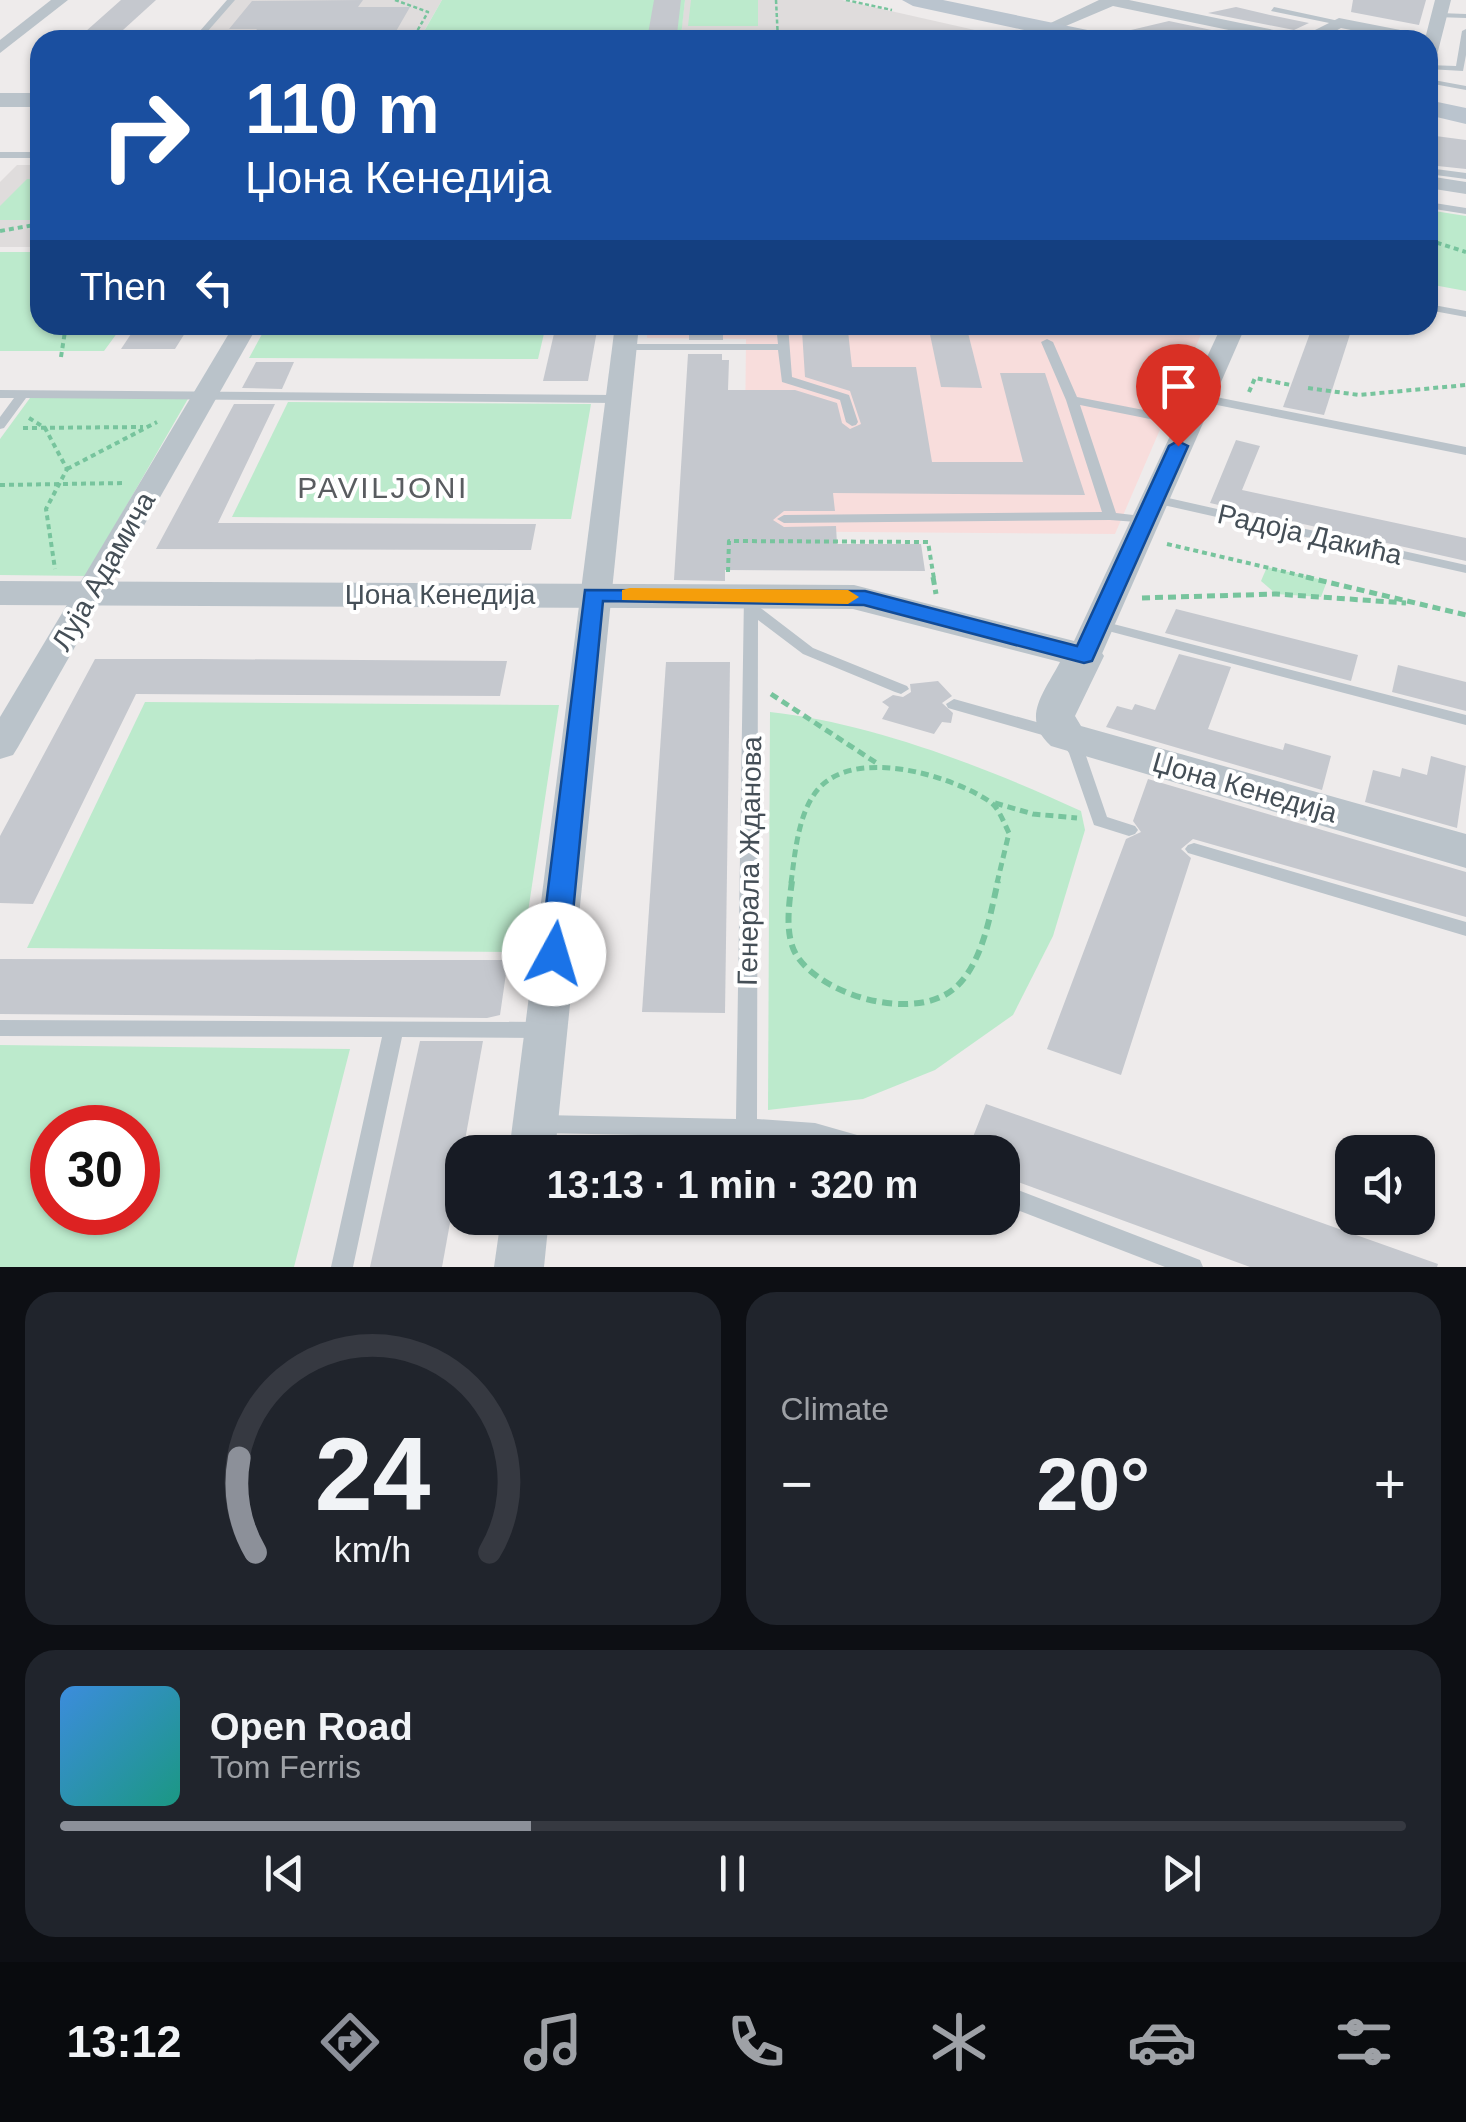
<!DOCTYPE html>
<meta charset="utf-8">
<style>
:root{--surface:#171b24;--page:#20242c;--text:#f1f3f6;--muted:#9ea1a6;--line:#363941;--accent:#8c9099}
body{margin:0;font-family:Helvetica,sans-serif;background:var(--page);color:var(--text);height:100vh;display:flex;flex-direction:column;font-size:38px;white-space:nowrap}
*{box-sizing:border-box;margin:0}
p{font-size:32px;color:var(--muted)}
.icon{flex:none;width:55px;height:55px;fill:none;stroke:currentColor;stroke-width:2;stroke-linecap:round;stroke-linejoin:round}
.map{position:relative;height:1267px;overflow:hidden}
.drawer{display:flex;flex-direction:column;gap:25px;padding:25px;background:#0d0f14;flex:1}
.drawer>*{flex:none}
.banner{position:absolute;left:30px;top:30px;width:1408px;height:305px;border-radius:30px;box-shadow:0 2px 8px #0004;background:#1a4fa0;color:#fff;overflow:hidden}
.controls{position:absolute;left:1335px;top:1135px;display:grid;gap:20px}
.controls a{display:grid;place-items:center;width:100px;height:100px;border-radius:20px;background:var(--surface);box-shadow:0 2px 8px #0004;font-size:50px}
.speed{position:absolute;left:30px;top:1105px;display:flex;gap:20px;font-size:50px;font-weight:700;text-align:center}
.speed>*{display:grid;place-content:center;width:130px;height:130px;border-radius:50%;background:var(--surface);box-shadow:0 2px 8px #0004;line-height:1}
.speed .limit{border:15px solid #d22;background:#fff;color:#111}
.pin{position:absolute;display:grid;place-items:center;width:85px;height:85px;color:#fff;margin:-102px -42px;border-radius:50% 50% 50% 0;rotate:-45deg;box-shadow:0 0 10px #0007}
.pin .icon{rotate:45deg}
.me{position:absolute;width:110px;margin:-55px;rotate:6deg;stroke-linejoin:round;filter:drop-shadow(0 0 8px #0008)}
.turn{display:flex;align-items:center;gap:35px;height:210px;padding:0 50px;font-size:45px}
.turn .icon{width:130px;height:130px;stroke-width:2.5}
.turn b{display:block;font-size:70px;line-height:85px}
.then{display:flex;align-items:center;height:95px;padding:0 50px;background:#0003;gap:20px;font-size:38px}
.big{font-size:75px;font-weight:700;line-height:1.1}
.drawer .widget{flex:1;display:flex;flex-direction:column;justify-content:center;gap:15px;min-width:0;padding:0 35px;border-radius:30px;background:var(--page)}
.drawer .dial{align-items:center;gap:0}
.dial svg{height:260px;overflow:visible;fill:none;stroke:var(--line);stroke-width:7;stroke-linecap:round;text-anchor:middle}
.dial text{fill:var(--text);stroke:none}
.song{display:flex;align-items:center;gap:30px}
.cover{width:120px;height:120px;border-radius:15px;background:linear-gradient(135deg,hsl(210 70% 55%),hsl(170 70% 35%))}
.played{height:10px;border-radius:5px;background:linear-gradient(90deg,var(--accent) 35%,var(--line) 35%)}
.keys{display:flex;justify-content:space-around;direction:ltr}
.heat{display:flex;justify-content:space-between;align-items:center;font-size:55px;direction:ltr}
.drawer .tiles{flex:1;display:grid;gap:25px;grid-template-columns:1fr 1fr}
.widget:last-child{grid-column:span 2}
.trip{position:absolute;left:445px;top:1135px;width:575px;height:100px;border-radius:30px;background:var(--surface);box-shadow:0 2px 8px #0004;font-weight:700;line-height:100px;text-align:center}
.tabs{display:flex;height:160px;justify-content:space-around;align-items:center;background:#090b0e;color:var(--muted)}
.tabs .icon{width:70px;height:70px}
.tabs .current{color:var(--accent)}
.tabs b{font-size:45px;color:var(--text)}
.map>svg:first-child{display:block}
.education{fill:#dfdcdc}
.medical{fill:#f8dddc}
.green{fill:#bceacc;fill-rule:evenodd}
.building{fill:#c5c8ce}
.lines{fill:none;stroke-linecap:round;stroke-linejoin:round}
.path-far3{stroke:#77c49d;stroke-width:2.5;stroke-dasharray:4 2.5;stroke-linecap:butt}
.path-far2{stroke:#77c49d;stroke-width:4;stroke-dasharray:5 4;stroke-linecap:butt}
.path-far1{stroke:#77c49d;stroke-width:5;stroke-dasharray:8 5;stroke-linecap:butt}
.path{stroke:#77c49d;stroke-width:6;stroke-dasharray:10 6;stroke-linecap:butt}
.service{fill:#bac3ca;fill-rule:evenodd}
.minor{fill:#bac3ca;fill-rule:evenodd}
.tertiary{fill:#bac3ca;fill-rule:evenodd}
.secondary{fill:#bac4ce;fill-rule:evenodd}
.route{fill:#1a73e8;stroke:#114b97;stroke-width:2.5}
.slow{fill:#f59e0b}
.labels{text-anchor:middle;stroke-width:8;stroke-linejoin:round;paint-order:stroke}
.street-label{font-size:28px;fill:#454f57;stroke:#fff}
.neighbourhood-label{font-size:30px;letter-spacing:2.5px;fill:#595c60;stroke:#fff}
</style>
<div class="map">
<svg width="1466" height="1267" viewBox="0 0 1466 1267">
<rect width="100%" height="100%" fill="#eeebeb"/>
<!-- education -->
<g class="education">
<path d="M233 0H442L419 40H199Z"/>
<path d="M685 0H842L1019 40H680Z"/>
<path d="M17 165H40V247H0V182Z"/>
</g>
<!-- medical -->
<path class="medical" d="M648 325H1205L1115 534 744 531 746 339 647 338Z"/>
<!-- green -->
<g class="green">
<path d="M442 0H685L681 36H663L662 40H444L446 35H422Z"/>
<path d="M691 0H758V26H688Z"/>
<path d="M27 179H40V220H0V206Z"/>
<path d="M1428 210 1466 216V291L1428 284Z"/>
<path d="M0 252H40V325H123L104 351H0Z"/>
<path d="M267 325H546L538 359 249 358Z"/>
<path d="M189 397 86 576 0 575V439L30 398Z"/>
<path d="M288 402 591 404 571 519 232 517Z"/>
<path d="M1267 567 1327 581 1321 597 1276 594 1261 581Z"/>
<path d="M145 702 559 705 522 952 27 948Z"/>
<path d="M770 712C872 723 988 768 1081 811L1085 830 1053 936 1013 1015 935 1070 863 1099 768 1110Z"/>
<path d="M0 1045 350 1049 294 1267H0ZM52 1128H138V1212H52Z"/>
</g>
<!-- building -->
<g class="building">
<path d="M121 0H156L112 40H76Z"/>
<path d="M363 0 358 7H410L391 40H248L257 29H229L252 1Z"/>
<path d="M654 0H681L677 34H648Z"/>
<path d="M1353 0H1426L1419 25 1351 12Z"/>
<path d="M1236 7 1270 15 1309 23 1294 30 1208 13Z"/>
<path d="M1169 21 1259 40H1132L1131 30Z"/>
<path d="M1428 135 1466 140V169L1428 165Z"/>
<path d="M137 325H190L175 349H121Z"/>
<path d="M556 325H598L588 381H543Z"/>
<rect x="689" y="325" width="34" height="15"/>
<path d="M928 325H966L982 388 941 387Z"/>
<path d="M1313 325H1353L1324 415 1283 407Z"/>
<path d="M802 331H848L852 367H916L932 462H1023L1000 373H1045L1085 495 833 493 835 511H784L773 520 784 527 836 526 837 544H921L925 571 725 570V581L674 580 688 354H722V360H729L728 390H795L837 403 842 423 850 429 861 424 850 391 805 377Z"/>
<path d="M256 362H294L282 389 242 388Z"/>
<path d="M234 404H275L218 523 536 524 531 550 156 549Z"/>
<path d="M1236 440 1260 446 1242 490 1466 538V561L1210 503Z"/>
<path d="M1176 609 1358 655 1351 681 1165 633Z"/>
<path d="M1179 654 1231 667 1208 729 1283 750 1285 743 1331 756 1322 790 1106 727 1117 706 1132 710 1135 704 1155 710Z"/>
<path d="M95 659H198L507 661 500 696 136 694 33 904 0 903V836Z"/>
<path d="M666 662H730L725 1013 642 1012Z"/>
<path d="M1398 665 1466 682V711L1392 692Z"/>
<path d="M938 681 952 696 942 703 953 713 951 723 942 722 934 734 882 719 889 707 882 702 893 695 903 697 911 692 910 684Z"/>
<path d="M1431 756 1466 766 1457 828 1365 802 1373 770 1400 777 1402 768 1427 775Z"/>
<path d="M1148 779 1466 872V917L1193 839 1181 849 1191 858 1121 1075 1047 1049 1126 839 1141 832 1133 821Z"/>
<path d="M0 959 366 960H508L500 1015 487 1018 0 1014Z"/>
<path d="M420 1041H483L442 1267H370Z"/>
<path d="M986 1104 1438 1264 1437 1267H1250L1002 1176V1152H967Z"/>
</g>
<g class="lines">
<!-- path-far3 -->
<g class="path-far3">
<path d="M395 0 428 12 412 40"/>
<path d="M776 0 778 40"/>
<path d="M846 0 892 10"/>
</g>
<!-- path-far2 -->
<g class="path-far2">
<path d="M0 231 40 224"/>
<path d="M1428 240 1466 252"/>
<path d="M61 357 66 325"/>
<path d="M1308 388 1359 395 1466 385"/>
<path d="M1249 392 1255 378 1291 385"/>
<path d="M29 418 45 428 67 469 46 509 55 569"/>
<path d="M23 428 143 427"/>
<path d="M67 469 157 422"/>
<path d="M0 485 125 483"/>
<path d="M1167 544 1316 579"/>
<path d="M728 572 729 541 928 542 934 579"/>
</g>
<!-- path-far1 -->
<g class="path-far1">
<path d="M933 577 936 594"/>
<path d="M1306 577 1466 615"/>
<path d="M1142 598 1276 594 1406 603"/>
<path d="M771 694 878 764"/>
<path d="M995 803 1033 814 1077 818"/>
<path d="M791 883C795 854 798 810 820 787 858 748 949 775 989 801 998 806 1004 823 1009 833L997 883"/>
</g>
<!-- path -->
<path class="path" d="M792 881C789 904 784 936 797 956 824 997 917 1023 956 987 983 962 990 915 998 881"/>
<!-- service -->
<g class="service">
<path d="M227 0H235L200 40H192Z"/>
<path d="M1274 7 1339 21 1343 23 1339 25 1271 11Z"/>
<path d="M1439 13 1466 14V18L1436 17Z"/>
<path d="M1466 29V55L1463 71 1428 69V65L1456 66 1462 31Z"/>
<path d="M1428 79 1466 86V90L1428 83Z"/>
<rect x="0" y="152" width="40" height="6"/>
<path d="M1428 168 1466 173V179L1428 174Z"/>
<path d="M1428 202 1466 208V214L1428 208Z"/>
<path d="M1428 304 1466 311V317L1428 310Z"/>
<path d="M776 325H788L792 377 849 395 858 422 856 425 852 426 846 422 840 400 782 382 778 350H625L619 347 625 344H778Z"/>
<path d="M1047 339 1053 342 1077 397 1190 419 1196 423 1190 427 1080 405 1116 513 1150 517 1152 520 1150 523 1110 520 784 523 777 519 784 515 1102 512 1066 400 1041 342Z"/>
<path d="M0 390 615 395 621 399 615 403 26 398 4 428 0 429V417L14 398H0Z"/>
<path d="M1201 394 1466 447V455L1197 401 1195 398Z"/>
<path d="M1155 495 1466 565V573L1150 502 1148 499 1150 496Z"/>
<path d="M751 591 758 595V606L813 648 907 686 909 689 901 694 895 692 803 654 758 620 757 1119 815 1123 892 1145 895 1152H854L815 1141 784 1138 542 1133 535 1130 531 1124 535 1118 542 1115 736 1119 744 595Z"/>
<path d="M1098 620 1466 715V725L1093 627 1091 624 1093 621Z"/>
<path d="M954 699 1072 732 1085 753 1107 817 1135 826 1138 830 1135 834 1129 836 1094 825 1069 753 1060 740 948 708 946 704Z"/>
<path d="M1194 843 1466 922V936L1188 853 1185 849 1188 845Z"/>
<path d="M0 1020 542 1022 549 1024 552 1030 549 1036 542 1038 402 1037 353 1267H331L382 1037 0 1036Z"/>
<path d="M1002 1184 1200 1260 1203 1267H1165L1002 1204Z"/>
</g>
<!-- minor -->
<g class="minor">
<path d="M51 0H68L0 53V40Z"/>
<path d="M1129 0 1303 36 1339 18 1426 35 1435 0H1451L1436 59 1428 64V40H1400L1341 28 1319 40H1277L1113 6 1054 31 1040 28 1099 0Z"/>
<path d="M1428 176 1466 182V194L1428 188Z"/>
<path d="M234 325H258L18 747 13 755 0 759V717Z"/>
<path d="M615 325H639L555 1152H509Z"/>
<path d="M1222 325H1246L1101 656 1096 663H1072L1067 656Z"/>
<path d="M501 1218H549L544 1267H494Z"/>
</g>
<!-- tertiary -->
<g class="tertiary">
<rect x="0" y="93" width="40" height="14"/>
<path d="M0 581 854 585 1098 647 1104 656 1075 716 1081 726 1466 834V868L1051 746C1020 718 1044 693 1060 662L853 609 0 605Z"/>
</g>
<!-- secondary -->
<g class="secondary">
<path d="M902 0H943L1102 33 1113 40H1070L913 6Z"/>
<path d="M1428 100 1466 108V124L1428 115Z"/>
</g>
</g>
<!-- route -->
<path class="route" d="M1178 441 1188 446 1092 661 1084 663 864 605 603 601 569 954 565 962H544L540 954 585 590 865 591 1077 646 1169 446Z"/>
<!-- slow -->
<path class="slow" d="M630 588 848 590 859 597 848 604 622 600V590Z"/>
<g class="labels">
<!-- street labels -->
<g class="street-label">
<text transform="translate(1310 534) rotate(13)" y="10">Радоја Дакића</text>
<text transform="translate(103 571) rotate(-60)" y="10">Луја Адамича</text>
<text x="440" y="604">Џона Кенедија</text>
<text transform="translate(1245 787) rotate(16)" y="10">Џона Кенедија</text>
<text transform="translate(749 861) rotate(-89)" y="10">Генерала Жданова</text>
</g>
<!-- neighbourhood labels -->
<g class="neighbourhood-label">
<text x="383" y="498">PAVILJONI</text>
</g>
</g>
</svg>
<div class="controls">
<a><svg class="icon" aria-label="sound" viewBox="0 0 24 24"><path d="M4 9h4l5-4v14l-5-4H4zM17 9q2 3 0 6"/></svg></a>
</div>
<div class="speed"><div class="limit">30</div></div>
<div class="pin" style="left:1178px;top:446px;background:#d93025"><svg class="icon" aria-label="arrive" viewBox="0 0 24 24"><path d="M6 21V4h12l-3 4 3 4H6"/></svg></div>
<svg class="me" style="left:554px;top:954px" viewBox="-20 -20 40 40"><circle r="19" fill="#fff"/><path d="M0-13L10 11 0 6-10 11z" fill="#1a73e8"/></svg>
<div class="trip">13:13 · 1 min · 320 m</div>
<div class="banner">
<div class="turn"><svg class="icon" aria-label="right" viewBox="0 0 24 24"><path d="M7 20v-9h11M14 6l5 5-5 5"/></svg><div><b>110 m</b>Џона Кенедија</div></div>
<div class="then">Then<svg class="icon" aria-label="left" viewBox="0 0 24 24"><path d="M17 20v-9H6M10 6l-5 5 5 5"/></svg></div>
</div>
</div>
<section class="drawer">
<div class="tiles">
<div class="widget dial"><svg viewBox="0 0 100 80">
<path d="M14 69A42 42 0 1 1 86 69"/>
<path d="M14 69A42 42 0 0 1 9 40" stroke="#8c9099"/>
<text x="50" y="56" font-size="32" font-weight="700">24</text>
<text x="50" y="72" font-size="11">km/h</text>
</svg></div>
<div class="widget"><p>Climate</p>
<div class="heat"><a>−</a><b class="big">20°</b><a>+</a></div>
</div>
<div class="widget">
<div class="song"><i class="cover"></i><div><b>Open Road</b><p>Tom Ferris</p></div></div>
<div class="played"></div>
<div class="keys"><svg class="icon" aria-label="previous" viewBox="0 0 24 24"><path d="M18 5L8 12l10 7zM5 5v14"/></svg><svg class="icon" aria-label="pause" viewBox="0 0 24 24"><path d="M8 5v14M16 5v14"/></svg><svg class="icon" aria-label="next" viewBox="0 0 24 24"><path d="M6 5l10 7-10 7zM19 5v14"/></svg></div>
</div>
</div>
</section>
<nav class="tabs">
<b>13:12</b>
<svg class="icon current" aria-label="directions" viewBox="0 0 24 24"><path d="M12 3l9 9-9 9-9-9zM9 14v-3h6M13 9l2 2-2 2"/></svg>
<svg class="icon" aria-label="music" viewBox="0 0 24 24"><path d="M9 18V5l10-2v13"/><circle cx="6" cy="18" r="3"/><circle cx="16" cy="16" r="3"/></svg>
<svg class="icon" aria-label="phone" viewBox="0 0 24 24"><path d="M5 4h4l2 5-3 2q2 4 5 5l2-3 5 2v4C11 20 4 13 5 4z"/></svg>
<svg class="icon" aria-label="climate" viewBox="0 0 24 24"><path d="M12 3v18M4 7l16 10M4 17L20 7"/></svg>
<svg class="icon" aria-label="car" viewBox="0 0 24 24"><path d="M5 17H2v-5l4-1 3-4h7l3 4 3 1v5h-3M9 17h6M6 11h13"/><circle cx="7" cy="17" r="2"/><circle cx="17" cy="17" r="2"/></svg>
<svg class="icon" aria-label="filters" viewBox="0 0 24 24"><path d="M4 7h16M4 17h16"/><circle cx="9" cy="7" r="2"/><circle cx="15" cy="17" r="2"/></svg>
</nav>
